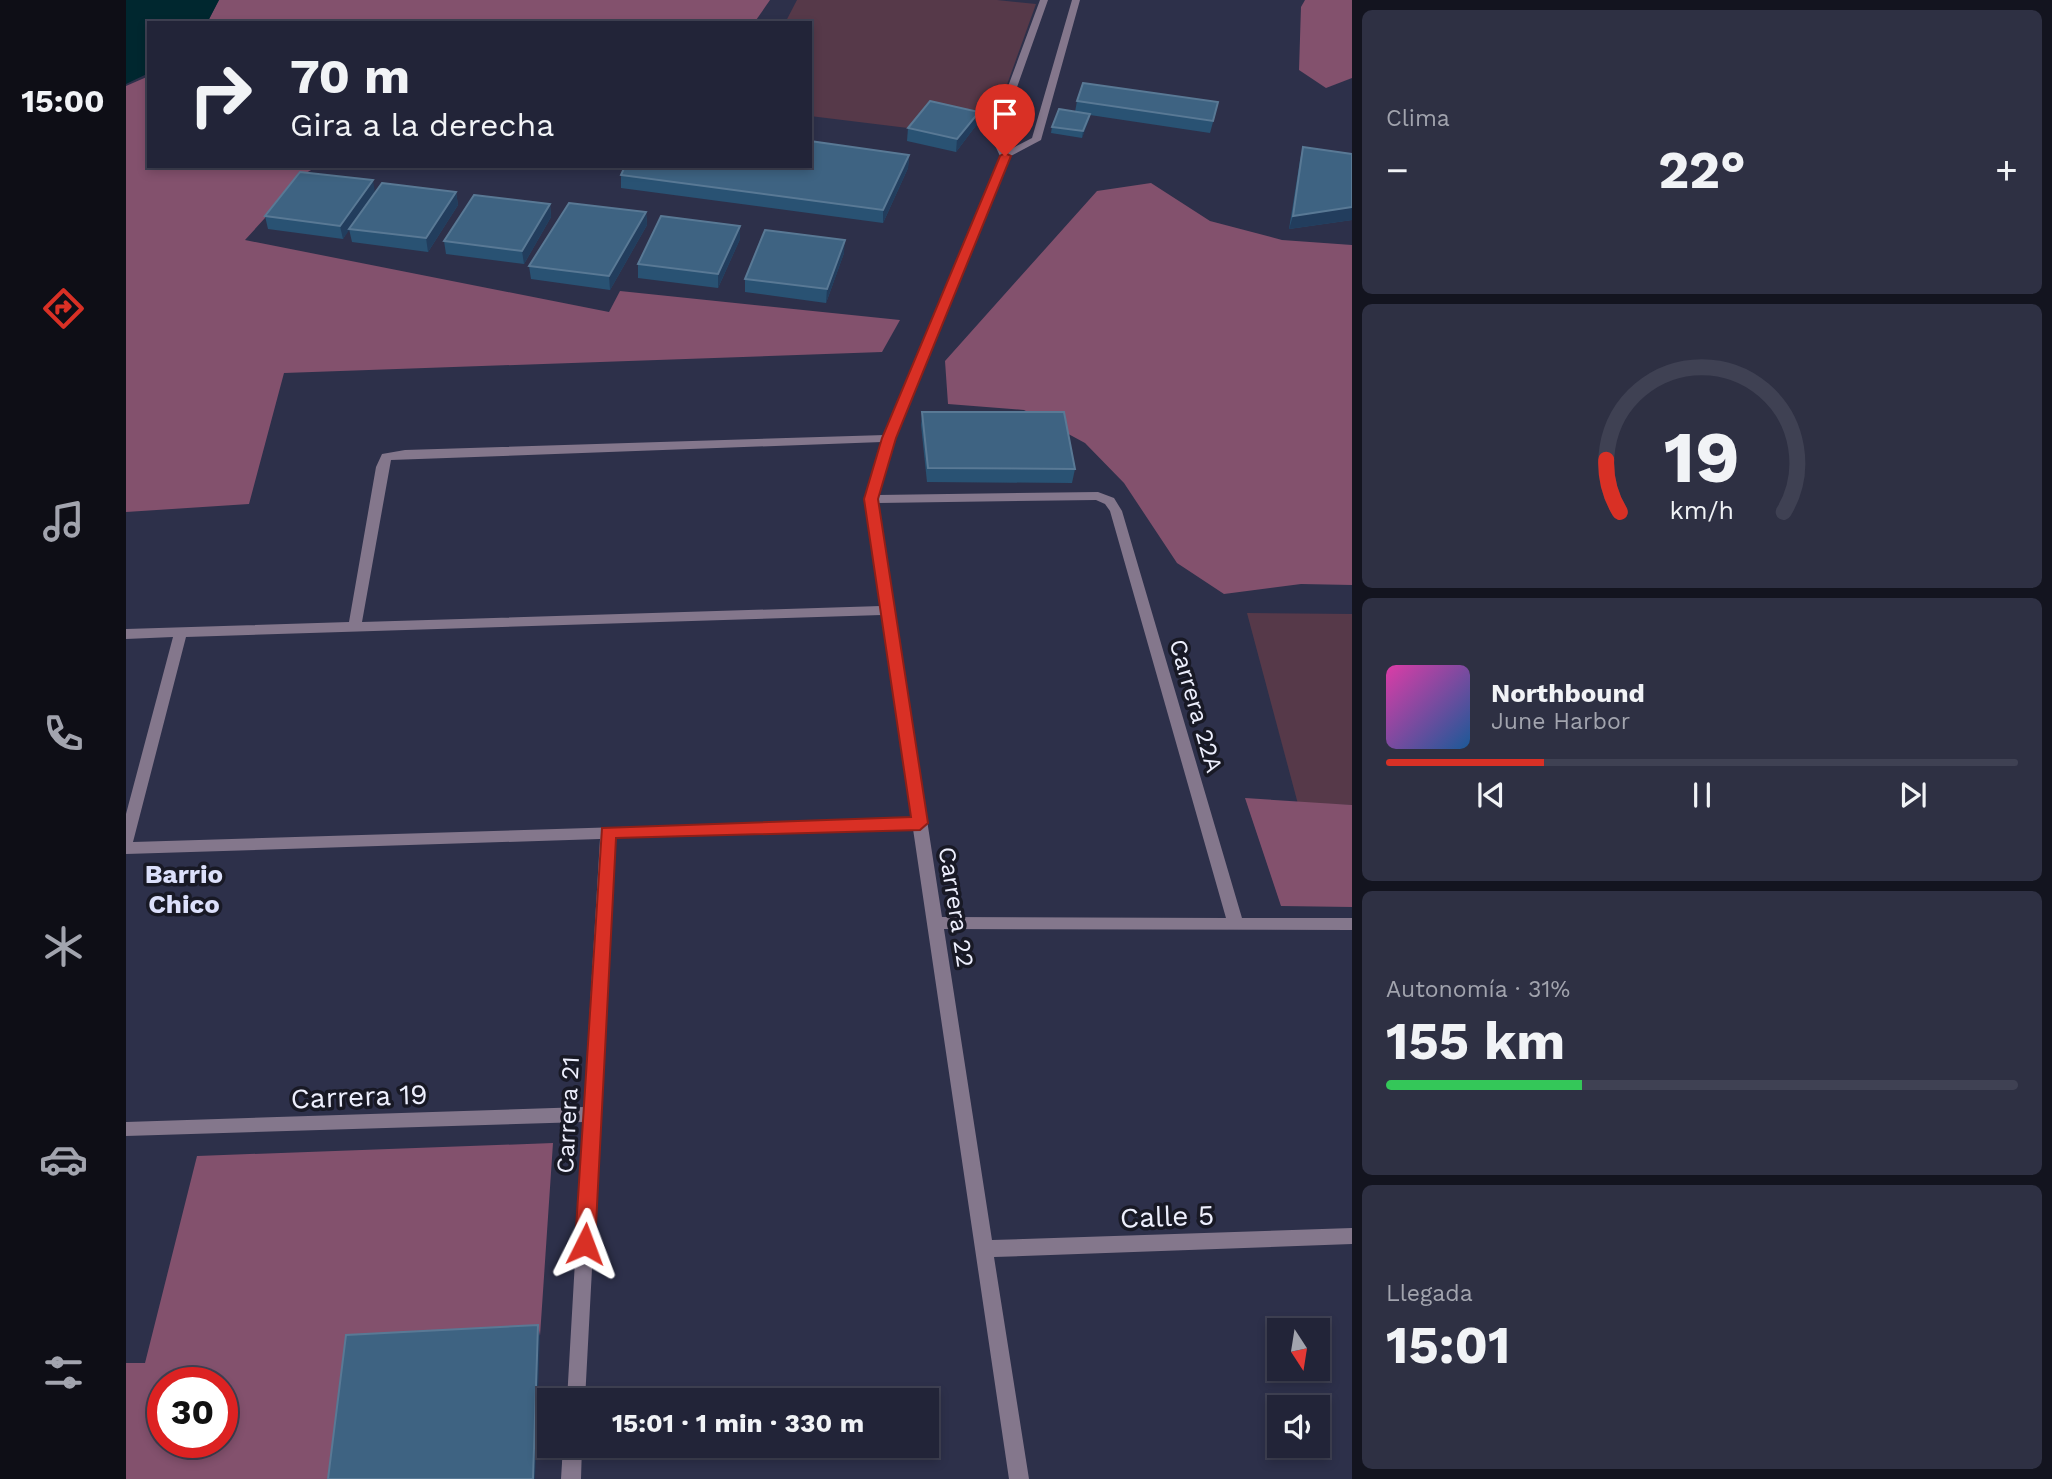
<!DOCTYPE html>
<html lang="es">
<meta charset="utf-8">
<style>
:root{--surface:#222438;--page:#2e3043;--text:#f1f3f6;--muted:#a2a4ae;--line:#3f4153;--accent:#d93025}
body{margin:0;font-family:"Work Sans",sans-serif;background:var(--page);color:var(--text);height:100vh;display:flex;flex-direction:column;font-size:26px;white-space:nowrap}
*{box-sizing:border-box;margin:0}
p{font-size:23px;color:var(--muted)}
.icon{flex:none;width:38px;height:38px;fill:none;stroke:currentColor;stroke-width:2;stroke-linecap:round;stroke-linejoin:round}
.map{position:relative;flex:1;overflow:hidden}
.details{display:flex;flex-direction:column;gap:10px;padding:10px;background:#13141f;width:700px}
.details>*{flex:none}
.banner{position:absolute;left:21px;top:21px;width:665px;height:147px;border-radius:0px;box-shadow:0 4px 10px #0003,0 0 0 2px var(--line);background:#222438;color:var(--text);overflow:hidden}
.needle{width:46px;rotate:168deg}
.fabs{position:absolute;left:1141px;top:1318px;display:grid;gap:14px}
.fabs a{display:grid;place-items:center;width:63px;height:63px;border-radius:0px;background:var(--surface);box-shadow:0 4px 10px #0003,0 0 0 2px var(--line);font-size:35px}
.speed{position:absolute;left:21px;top:1367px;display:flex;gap:14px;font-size:35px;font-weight:700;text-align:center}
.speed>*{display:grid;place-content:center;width:91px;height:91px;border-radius:50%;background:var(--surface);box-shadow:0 4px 10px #0003,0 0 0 2px var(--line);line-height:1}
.speed .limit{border:10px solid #d22;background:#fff;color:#111}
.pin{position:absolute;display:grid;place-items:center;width:60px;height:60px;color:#fff;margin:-72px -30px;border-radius:50% 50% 50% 0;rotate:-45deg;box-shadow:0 0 7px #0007}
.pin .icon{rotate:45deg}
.me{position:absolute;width:77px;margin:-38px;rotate:3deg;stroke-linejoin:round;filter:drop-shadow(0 0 5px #0008)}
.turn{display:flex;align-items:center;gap:24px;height:147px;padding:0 28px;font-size:32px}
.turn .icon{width:91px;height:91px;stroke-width:2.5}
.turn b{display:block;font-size:49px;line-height:60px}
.big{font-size:52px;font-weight:700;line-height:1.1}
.details .card{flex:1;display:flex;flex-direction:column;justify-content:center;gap:10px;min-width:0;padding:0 24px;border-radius:10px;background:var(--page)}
.details .dial{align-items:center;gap:0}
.dial svg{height:182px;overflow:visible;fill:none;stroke:var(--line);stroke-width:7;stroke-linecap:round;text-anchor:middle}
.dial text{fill:var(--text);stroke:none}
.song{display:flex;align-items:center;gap:21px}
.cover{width:84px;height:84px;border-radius:10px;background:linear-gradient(135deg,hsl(320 70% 55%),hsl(210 70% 35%))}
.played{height:7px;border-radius:4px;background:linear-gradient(90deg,var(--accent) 25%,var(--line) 25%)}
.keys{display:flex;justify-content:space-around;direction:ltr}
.heat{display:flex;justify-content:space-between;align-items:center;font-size:38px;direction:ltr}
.charge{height:10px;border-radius:5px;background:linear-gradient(90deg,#34c759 31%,var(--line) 0)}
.trip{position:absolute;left:411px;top:1388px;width:402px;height:70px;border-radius:0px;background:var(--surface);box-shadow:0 4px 10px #0003,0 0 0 2px var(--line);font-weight:700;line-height:70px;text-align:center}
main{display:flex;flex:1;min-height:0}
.menu{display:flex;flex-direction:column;width:126px;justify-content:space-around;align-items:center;background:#0e0e16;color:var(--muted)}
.menu .icon{width:49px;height:49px}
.menu .current{color:var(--accent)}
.menu b{font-size:32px;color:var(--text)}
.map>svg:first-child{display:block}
.green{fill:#563949}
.forest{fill:#83516d;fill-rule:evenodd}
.water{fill:#00272f}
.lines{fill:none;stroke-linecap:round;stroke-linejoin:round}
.service{fill:#84778c;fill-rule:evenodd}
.minor{fill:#84778c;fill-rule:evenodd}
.wall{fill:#295273}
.shaded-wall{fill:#223d5d}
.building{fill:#3e6382;stroke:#597995;stroke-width:2}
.route{fill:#d93025;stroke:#8d1f18;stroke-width:2}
.labels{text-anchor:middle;stroke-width:7;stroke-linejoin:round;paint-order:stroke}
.street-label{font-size:24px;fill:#edeffd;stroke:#181925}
.neighbourhood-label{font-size:26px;font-weight:bold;fill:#dce0fb;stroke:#181925}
.near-street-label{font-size:28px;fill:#edeffd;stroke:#181925}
</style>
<main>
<nav class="menu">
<b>15:00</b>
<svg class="icon current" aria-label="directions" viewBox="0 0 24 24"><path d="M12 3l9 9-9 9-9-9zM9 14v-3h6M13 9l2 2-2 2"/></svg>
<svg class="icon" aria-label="music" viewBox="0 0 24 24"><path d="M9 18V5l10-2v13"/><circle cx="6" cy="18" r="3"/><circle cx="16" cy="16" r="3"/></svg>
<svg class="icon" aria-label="phone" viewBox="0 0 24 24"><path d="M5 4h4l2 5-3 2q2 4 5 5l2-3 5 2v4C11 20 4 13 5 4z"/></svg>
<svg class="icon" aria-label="climate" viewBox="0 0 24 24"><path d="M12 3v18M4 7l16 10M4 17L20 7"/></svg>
<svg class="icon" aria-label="car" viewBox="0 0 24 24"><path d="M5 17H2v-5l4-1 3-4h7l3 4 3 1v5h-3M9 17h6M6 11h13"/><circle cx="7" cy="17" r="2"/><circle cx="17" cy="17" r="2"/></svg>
<svg class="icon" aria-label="filters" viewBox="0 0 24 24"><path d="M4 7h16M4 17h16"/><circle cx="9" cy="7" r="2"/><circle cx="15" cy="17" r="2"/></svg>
</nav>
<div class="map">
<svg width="1226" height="1479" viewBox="0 0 1226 1479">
<rect width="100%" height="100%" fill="#2d304a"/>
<!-- green -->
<g class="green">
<path d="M671 0H871L910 4 874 104 853 114 801 108 790 129 684 116V23H659Z"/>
<path d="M1121 613 1226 614V805L1172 804Z"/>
</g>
<!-- forest -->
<g class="forest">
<path d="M93 0H644L628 23H81Z"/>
<path d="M1179 0H1226V78L1200 88 1173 70 1175 7Z"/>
<path d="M23 76V166H192L180 173 119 240 483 312 494 291 774 320 756 352 158 373 123 504 0 512V86Z"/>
<path d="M1025 183 1084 221 1156 240 1226 245V585L1175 584 1098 594 1051 563 998 483 959 443 898 410 822 404 819 361 971 191Z"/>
<path d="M1119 798 1226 805V907L1155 906Z"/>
<path d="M427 1143 414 1336 225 1346 208 1479H0V1363H19L71 1156ZM37 1382H96V1442H37Z"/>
</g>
<!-- water -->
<path class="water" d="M0 0H93L81 23H23V73L0 84Z"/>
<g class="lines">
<!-- service -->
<path class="service" d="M914 0H922L874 135 881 151 906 138 946 0H954L915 140 879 159 874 156 864 135Z"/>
<!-- minor -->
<g class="minor">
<path d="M876 154 884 156 769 438 752 495 972 492 988 498 996 511 1116 918H1226V930L818 929 866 1240 1226 1228V1244L868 1257 903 1479H883L787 829 489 838 459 1400H441L457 1122 0 1136V1122L458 1107 474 839 0 854V814L47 637 0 639V629L223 622 250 467 256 454 279 450 759 435ZM756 442 739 499 755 606 236 622 265 460ZM970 500 979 504 984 511 1100 918 816 917 752 503ZM756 615 786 818 7 842 60 637Z"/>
<path d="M437 1446H456L455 1479H435Z"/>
</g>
</g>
<!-- wall -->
<g class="wall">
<path d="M951 101 1089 115 1084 133 964 115 956 138 925 133 926 127 949 112Z"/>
<path d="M853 112 851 124 830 152 781 141 782 128Z"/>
<path d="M1177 147 1226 154V220L1163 229 1174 160Z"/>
<path d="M783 155 782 168 757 223 495 188V175Z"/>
<path d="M330 192 332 205 302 252 226 242 223 229 217 239 142 229 139 216 249 193Z"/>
<path d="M424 204 425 217 398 264 320 254 318 241Z"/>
<path d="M520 212 521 225 484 290 405 279 403 266Z"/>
<path d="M614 239 592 288 512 278V264Z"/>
<path d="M718 253 700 303 619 292V279Z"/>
<path d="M796 412 949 469 946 483 801 482 795 425Z"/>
</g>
<!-- shaded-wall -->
<g class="shaded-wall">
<path d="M853 112 851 124 830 152 831 139Z"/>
<path d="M964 114 963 120 956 138 957 131Z"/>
<path d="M783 155 782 168 757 223V210Z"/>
<path d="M247 180 249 193 217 239 214 226Z"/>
<path d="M330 192 332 205 302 252 300 238Z"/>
<path d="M424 204 425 217 398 264 396 251Z"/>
<path d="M1226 207V220L1163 229 1167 216Z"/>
<path d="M520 212 521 225 484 290 483 276Z"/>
<path d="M614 226V239L592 288V274Z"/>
<path d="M719 240 718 253 700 303 701 289Z"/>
<path d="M412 1325 414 1336 409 1479H407Z"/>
</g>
<!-- building -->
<g class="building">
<path d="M957 83 1092 102 1087 121 951 101Z"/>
<path d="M804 101 853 112 831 139 782 128Z"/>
<path d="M933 109 964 114 957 131 926 127Z"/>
<path d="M684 141 783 155 757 210 495 175 499 166H684Z"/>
<path d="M1177 147 1226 154V207L1167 216Z"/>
<path d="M174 172 247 180 214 226 139 216Z"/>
<path d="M256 183 330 192 300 238 223 229Z"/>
<path d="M348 195 424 204 396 251 318 241Z"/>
<path d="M443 203 520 212 483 276 403 266Z"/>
<path d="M535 216 614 226 592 274 512 264Z"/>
<path d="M639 230 719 240 701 289 619 279Z"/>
<path d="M796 412H938L949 469 802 468Z"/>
<path d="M412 1325 407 1479H202L220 1335Z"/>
</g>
<!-- route -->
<path class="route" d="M879 153 885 156 770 438 752 499 802 823 794 830 490 838 469 1244 466 1250 459 1253 452 1250 449 1244 476 828 785 817 738 499 756 438 874 156Z"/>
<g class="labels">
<!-- street labels -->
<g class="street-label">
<text transform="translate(1070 706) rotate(74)" y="8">Carrera 22A</text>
<text transform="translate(830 907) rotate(81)" y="8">Carrera 22</text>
<text transform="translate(442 1115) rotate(-87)" y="8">Carrera 21</text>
</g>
<!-- neighbourhood labels -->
<g class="neighbourhood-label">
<text x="58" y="883">Barrio<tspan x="58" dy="30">Chico</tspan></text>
</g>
<!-- near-street labels -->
<g class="near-street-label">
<text transform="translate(233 1096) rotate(-2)" y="10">Carrera 19</text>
<text transform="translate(1041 1216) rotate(-2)" y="10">Calle 5</text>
</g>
</g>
</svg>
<div class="fabs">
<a><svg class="needle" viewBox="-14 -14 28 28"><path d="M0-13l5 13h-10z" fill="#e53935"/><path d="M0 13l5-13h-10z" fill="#a2a4ae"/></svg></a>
<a><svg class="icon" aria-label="sound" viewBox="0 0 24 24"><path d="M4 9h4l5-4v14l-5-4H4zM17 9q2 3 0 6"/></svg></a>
</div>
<div class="speed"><div class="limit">30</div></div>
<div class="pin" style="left:879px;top:156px;background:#d93025"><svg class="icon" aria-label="arrive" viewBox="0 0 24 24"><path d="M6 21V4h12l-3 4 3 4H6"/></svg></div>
<svg class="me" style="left:459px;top:1244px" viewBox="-20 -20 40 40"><path d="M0-17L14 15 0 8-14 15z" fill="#d93025" stroke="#fff" stroke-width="4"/></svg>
<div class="trip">15:01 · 1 min · 330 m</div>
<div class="banner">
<div class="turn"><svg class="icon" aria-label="right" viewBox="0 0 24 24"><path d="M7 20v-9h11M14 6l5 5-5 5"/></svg><div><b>70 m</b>Gira a la derecha</div></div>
</div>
</div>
<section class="details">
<div class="card"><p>Clima</p>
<div class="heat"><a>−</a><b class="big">22°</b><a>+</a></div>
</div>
<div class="card dial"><svg viewBox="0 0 100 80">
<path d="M14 69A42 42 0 1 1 86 69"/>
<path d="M14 69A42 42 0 0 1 8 46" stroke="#d93025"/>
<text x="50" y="56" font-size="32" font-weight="700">19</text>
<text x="50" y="72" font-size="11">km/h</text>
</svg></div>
<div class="card">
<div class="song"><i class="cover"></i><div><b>Northbound</b><p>June Harbor</p></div></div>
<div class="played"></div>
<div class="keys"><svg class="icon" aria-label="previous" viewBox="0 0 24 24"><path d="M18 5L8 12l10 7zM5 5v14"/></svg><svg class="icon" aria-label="pause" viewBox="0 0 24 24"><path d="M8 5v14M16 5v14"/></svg><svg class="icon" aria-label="next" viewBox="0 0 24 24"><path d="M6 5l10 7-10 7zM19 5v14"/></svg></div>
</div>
<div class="card"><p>Autonomía · 31%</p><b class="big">155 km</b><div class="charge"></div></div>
<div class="card"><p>Llegada</p><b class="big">15:01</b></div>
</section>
</main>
